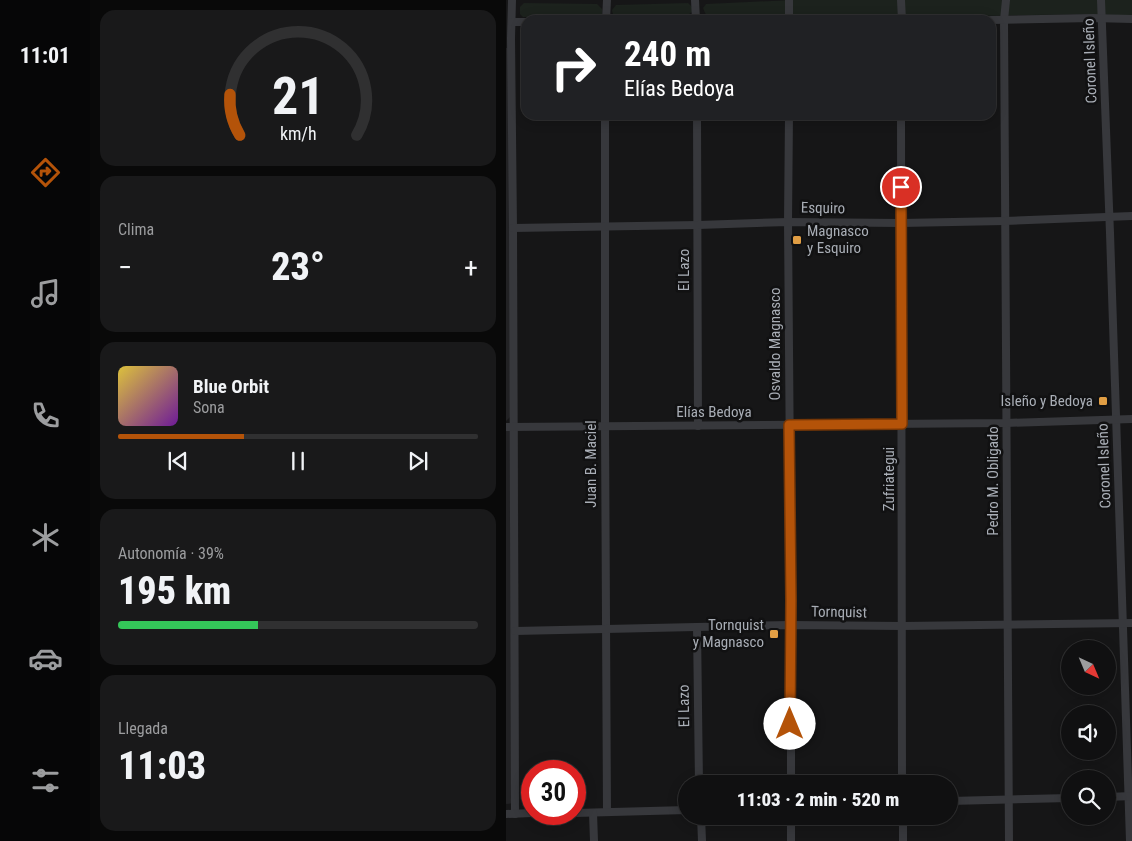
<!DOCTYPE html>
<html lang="es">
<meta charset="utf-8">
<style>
:root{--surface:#101011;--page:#19191a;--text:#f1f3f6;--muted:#9c9d9f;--line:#303031;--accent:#b45309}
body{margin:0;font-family:"Roboto Condensed",sans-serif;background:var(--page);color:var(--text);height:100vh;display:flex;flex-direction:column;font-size:19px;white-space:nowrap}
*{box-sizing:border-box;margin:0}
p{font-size:16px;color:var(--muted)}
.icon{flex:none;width:28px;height:28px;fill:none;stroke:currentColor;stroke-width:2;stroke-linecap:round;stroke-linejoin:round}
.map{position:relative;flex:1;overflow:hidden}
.side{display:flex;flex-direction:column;gap:10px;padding:10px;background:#090909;width:416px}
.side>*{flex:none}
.banner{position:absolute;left:15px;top:15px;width:475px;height:105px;border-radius:15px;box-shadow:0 2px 12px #0003,0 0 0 1px var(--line);background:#202124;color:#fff;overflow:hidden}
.needle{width:32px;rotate:136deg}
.fabs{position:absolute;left:555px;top:640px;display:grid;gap:10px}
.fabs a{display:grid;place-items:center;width:55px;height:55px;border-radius:50%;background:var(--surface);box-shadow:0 2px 12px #0003,0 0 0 1px var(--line);font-size:25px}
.speed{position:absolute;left:15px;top:760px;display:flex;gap:10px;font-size:25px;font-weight:700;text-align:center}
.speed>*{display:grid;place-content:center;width:65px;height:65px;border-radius:50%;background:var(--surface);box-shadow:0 2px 12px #0003,0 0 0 1px var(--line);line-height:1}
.speed .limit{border:8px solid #d22;background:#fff;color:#111}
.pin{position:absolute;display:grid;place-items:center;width:42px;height:42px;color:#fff;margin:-21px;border:2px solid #fff;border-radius:50%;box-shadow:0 1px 5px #0007}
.me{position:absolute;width:55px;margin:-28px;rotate:0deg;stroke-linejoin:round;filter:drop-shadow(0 0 4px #0008)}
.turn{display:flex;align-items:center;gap:18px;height:105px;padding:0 20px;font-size:22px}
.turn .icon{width:65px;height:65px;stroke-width:2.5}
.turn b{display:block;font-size:35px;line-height:42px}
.big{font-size:38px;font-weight:800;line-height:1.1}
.side .widget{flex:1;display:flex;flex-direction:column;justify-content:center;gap:8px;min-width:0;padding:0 18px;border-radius:15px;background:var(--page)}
.side .dial{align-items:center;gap:0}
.dial svg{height:130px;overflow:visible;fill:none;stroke:var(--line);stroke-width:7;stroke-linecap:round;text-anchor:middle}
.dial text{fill:var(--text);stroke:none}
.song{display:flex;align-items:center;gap:15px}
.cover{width:60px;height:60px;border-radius:8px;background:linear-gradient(135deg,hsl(50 70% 55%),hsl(280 70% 35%))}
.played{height:5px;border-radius:2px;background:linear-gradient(90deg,var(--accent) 35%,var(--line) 35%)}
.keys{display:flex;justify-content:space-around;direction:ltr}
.heat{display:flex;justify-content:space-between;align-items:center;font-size:28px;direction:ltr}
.charge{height:8px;border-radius:4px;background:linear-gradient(90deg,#34c759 39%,var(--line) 0)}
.trip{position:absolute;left:172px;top:775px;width:280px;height:50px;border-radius:25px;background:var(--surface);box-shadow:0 2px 12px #0003,0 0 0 1px var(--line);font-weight:800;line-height:50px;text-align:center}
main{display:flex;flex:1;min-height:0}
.tab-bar{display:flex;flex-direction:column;width:90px;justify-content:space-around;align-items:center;background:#060607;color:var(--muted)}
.tab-bar .icon{width:35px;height:35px}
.tab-bar .selected{color:var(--accent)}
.tab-bar b{font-size:22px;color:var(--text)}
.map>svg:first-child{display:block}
.built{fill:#222224}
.green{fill:#1c221d}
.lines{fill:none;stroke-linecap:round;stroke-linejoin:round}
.minor{stroke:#37383c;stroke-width:8}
.route-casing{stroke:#753606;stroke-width:12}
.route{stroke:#b45309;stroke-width:9}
.poi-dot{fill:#e19e44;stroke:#111112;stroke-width:2}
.labels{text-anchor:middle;stroke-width:5;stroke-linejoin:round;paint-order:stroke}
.street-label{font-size:15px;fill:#a9aeb6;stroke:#111112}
.poi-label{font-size:15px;fill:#a9aeb6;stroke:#111112;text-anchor:end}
</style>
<main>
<nav class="tab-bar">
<b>11:01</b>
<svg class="icon selected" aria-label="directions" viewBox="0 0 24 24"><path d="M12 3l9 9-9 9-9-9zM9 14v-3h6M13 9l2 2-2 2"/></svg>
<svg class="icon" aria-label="music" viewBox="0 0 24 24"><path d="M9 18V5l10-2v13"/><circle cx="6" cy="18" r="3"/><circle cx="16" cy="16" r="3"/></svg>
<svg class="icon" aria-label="phone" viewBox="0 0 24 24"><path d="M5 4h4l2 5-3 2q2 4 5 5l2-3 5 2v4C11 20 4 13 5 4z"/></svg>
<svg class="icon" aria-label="climate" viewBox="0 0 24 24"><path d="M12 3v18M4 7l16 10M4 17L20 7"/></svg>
<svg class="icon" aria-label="car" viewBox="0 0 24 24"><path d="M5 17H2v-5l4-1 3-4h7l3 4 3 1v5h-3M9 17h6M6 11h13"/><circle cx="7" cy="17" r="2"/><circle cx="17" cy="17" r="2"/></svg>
<svg class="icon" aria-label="filters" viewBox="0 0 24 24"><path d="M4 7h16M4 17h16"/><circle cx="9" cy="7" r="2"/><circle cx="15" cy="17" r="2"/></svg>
</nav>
<section class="side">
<div class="widget dial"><svg viewBox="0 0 100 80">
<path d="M14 69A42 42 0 1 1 86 69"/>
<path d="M14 69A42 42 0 0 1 8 44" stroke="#b45309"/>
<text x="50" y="56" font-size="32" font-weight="700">21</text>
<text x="50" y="72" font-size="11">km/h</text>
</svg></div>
<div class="widget"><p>Clima</p>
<div class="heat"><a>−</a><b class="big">23°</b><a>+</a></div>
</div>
<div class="widget">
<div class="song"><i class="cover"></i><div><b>Blue Orbit</b><p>Sona</p></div></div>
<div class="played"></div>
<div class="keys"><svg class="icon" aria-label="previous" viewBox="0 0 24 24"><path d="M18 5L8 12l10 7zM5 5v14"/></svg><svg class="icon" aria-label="pause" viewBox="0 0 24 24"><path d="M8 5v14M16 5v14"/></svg><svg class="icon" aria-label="next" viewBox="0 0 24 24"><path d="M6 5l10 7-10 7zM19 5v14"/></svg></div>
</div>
<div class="widget"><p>Autonomía · 39%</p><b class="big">195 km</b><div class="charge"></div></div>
<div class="widget"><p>Llegada</p><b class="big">11:03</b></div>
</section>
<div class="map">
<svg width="626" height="841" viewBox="0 0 626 841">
<rect width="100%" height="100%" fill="#161617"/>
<!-- built -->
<g class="built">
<path d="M0 48H3L5 416 0 421Z"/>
<path d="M0 431H12L13 803 0 804Z"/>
</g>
<!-- green -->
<g class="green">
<path d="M286 0H626V16L594 14 283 19 200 15 197 8 200 4Z"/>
<path d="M18 3 91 4 96 9V15L92 18 17 17 14 14V7Z"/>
<path d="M182 3 186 7V12L182 15 111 18 107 15 106 10 110 5Z"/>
</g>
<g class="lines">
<!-- minor -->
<g class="minor">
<path d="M6 0 5 38 7 228 9 814"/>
<path d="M189 0 190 20"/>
<path d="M283 0V20"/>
<path d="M395 0 396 20"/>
<path d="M500 0 498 20 503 841"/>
<path d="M595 0 604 233 624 841"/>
<path d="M100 20 101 0"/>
<path d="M485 20 587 18 626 19"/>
<path d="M6 22H20"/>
<path d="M99 115V425L101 812"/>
<path d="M191 115 192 426"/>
<path d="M283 115 282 222 285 600V784"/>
<path d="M395 115 396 784"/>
<path d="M7 228 192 225 282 222 395 223 499 221 626 216"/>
<path d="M0 427 500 423 626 419"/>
<path d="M191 627 193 784"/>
<path d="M9 631 284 625 397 626 626 623"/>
<path d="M601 797 626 796"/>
<path d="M444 801 564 798"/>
<path d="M69 813 181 810"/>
<path d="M87 813 88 841"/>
<path d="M0 814 26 813"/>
<path d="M195 816 196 841"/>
<path d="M285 816V841"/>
<path d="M397 816V841"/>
</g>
</g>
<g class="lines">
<defs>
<path id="route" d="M284 724 285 600 283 425 396 424 395 187"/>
</defs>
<!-- route casing -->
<use href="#route" class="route-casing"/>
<!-- route -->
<use href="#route" class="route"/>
</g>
<!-- markers -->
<g class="poi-dot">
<rect x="286" y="235" width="10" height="10" rx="2.5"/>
<rect x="592" y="396" width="10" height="10" rx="2.5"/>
<rect x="263" y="629" width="10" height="10" rx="2.5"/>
</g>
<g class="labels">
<!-- street labels -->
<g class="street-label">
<text transform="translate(584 61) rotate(-92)" y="5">Coronel Isleño</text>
<text transform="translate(317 208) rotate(1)" y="5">Esquiro</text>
<text transform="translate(178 270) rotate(-90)" y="5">El Lazo</text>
<text transform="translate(269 344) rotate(-90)" y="5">Osvaldo Magnasco</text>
<text x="208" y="417">Elías Bedoya</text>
<text transform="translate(85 464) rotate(-90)" y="5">Juan B. Maciel</text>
<text transform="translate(598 466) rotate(-92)" y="5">Coronel Isleño</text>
<text transform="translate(383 479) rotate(-90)" y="5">Zufriategui</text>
<text transform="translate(487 481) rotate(-90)" y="5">Pedro M. Obligado</text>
<text transform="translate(333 612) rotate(1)" y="5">Tornquist</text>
<text transform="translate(178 706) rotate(-91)" y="5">El Lazo</text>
</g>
<!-- poi labels -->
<g class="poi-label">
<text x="301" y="236" text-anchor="start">Magnasco<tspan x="301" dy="17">y Esquiro</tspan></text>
<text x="587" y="406">Isleño y Bedoya</text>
<text x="258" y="630">Tornquist<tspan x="258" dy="17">y Magnasco</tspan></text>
</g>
</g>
</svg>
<div class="fabs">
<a><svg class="needle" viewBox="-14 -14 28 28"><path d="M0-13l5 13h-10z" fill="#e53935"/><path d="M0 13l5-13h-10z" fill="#9c9d9f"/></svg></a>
<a><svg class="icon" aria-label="sound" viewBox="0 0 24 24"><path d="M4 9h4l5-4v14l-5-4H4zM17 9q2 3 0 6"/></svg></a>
<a><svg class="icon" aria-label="search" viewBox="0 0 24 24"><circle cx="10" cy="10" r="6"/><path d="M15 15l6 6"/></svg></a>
</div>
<div class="speed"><div class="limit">30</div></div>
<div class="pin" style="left:395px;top:187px;background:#d93025"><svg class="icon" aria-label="arrive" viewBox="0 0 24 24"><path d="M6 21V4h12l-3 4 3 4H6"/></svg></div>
<svg class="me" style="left:284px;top:724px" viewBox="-20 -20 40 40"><circle r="19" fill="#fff"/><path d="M0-13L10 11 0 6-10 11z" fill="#b45309"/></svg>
<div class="trip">11:03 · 2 min · 520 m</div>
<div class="banner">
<div class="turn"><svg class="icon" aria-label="right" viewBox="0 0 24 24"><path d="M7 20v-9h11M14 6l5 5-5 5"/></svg><div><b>240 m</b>Elías Bedoya</div></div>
</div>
</div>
</main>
